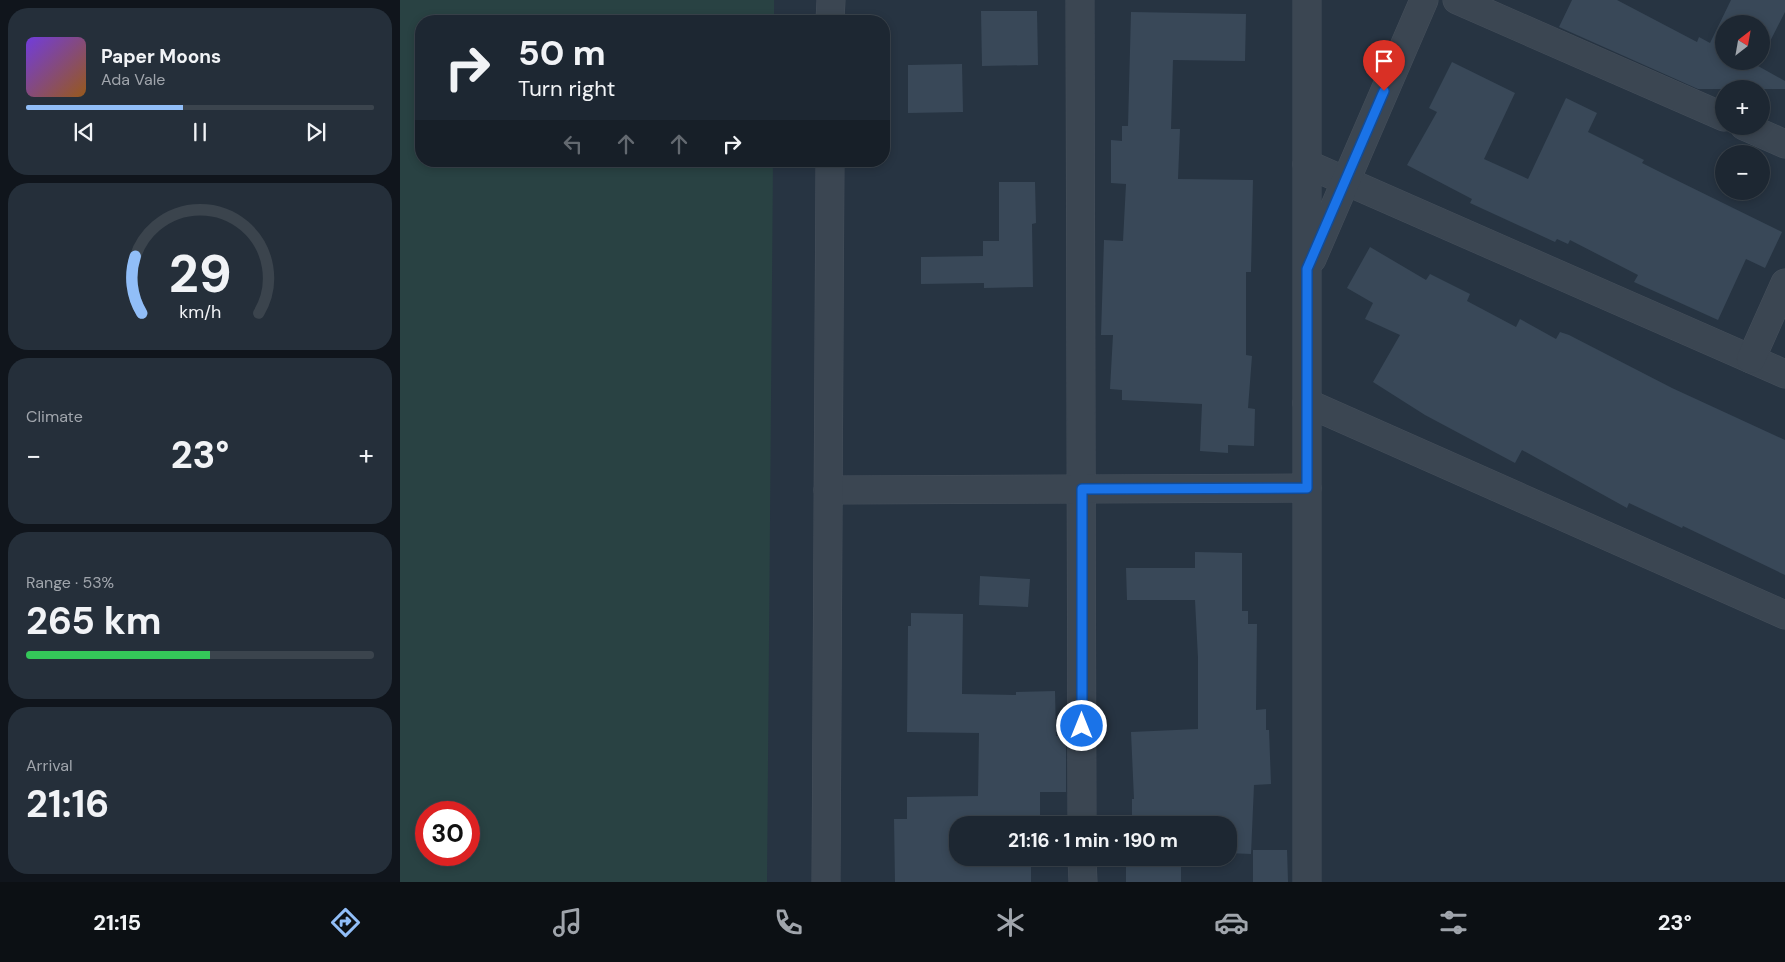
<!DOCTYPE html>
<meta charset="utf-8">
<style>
:root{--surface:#1d2732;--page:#252f3a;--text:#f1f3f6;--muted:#a0a5ac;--line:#3b444d;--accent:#91bef8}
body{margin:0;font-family:"DM Sans",sans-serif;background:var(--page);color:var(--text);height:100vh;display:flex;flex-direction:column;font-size:19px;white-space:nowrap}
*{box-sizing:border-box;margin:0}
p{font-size:16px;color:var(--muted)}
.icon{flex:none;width:28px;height:28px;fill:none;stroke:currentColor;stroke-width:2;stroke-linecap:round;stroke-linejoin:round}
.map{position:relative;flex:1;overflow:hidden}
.details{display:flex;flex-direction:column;gap:8px;padding:8px;background:#10151c;width:400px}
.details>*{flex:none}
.banner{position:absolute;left:15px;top:15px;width:475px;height:152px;border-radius:20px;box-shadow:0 2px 8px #0003,0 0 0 1px var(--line);background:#1d2732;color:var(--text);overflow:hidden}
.needle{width:32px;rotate:31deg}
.buttons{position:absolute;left:1315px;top:15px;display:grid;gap:10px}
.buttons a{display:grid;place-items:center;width:55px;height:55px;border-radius:50%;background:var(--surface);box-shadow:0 2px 8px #0003,0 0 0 1px var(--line);font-size:25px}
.speed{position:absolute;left:15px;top:801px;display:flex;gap:10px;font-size:25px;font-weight:700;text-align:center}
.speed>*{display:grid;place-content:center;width:65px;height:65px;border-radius:50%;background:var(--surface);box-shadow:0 2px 8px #0003,0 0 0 1px var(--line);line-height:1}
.speed .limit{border:8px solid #d22;background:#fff;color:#111}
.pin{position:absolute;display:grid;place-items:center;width:42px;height:42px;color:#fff;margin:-51px -21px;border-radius:50% 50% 50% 0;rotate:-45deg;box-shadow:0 0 5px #0007}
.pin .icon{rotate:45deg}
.me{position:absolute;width:55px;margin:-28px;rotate:0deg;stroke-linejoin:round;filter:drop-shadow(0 0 4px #0008)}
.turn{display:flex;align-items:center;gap:18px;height:105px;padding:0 20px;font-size:22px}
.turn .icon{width:65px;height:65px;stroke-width:2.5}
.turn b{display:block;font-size:35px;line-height:42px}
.lanes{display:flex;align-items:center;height:48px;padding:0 20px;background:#0003;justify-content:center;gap:25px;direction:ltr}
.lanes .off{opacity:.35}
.big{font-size:38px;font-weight:700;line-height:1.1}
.details .card{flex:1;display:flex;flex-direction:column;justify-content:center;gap:8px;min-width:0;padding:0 18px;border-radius:20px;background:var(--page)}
.details .dial{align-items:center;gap:0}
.dial svg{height:130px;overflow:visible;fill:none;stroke:var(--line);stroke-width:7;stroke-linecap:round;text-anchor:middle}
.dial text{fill:var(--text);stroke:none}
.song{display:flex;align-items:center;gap:15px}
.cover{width:60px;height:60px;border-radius:8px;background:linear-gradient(135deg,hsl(260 70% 55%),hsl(30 70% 35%))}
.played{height:5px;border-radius:2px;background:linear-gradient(90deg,var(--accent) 45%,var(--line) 45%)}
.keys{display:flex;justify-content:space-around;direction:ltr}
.heat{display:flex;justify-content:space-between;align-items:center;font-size:28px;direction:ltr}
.charge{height:8px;border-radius:4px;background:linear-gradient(90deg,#34c759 53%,var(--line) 0)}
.trip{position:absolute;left:549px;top:816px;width:288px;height:50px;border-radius:20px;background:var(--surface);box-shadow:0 2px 8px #0003,0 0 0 1px var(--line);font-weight:700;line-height:50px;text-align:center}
.menu{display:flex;height:80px;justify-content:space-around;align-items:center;background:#0c1014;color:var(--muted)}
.menu .icon{width:35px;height:35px}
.menu .current{color:var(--accent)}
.menu b{font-size:22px;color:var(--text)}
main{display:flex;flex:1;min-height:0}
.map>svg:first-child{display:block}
.green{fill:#294243;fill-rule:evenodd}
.building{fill:#394858}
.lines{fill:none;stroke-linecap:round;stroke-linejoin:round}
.minor-casing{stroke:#454f5b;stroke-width:29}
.minor{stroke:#3b4652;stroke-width:28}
.route-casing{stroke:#114b97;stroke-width:12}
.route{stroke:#1a73e8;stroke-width:9}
</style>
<main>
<section class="details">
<div class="card">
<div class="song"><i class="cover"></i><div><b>Paper Moons</b><p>Ada Vale</p></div></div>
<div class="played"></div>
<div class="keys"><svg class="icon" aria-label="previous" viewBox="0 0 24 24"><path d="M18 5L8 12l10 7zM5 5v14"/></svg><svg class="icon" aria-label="pause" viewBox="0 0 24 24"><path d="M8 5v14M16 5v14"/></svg><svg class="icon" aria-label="next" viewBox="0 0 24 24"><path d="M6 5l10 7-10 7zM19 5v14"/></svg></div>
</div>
<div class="card dial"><svg viewBox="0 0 100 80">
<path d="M14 69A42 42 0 1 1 86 69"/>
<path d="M14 69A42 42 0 0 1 10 34" stroke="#91bef8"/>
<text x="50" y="56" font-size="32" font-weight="700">29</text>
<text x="50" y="72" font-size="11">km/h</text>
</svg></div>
<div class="card"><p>Climate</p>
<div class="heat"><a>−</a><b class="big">23°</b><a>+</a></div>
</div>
<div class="card"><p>Range · 53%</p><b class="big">265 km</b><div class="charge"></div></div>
<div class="card"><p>Arrival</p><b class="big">21:16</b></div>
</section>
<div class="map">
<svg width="1385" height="882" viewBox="0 0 1385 882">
<rect width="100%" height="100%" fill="#273442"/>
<!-- green -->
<path class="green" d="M0 0H374V21H21V161H373L367 882H0ZM26 812H69V855H26Z"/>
<!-- building -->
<g class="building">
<path d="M1172 0H1217L1297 42 1299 37 1310 43 1331 0H1385V12L1361 59V24H1324V61H1360L1358 66 1385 81V89H1298L1159 27Z"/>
<path d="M581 11H637L638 65 582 66Z"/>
<path d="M731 12 846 14 845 61 773 60 771 129H780L778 179 853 180 851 272H846V355L852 356 848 408 855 409 854 446 828 445V453L800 451 802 404 722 400V390L710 389 713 335H701L704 240 723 241 726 184 711 183V140L722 141V126H728Z"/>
<path d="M1052 62 1115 93 1084 159 1128 179 1166 98 1197 113 1188 132 1244 160 1242 163 1268 176 1382 232 1365 268 1346 259 1318 320 1234 282 1238 275 1170 240 1168 244 1157 239 1155 242 1070 203 1072 199 1007 165 1037 112 1029 108Z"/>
<path d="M562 64 563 112 508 113V65Z"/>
<path d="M599 182H635L636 223 632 224 633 287 584 288V283L521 284V257L583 256V241H599Z"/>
<path d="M970 247 1026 280 1030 274 1070 294 1067 301 1116 327 1120 319 1156 339 1160 332 1169 335 1272 388 1385 440V575L1283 526 1282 528 1229 503 1227 508 1122 450 1115 463 1025 415 973 382 1000 335 965 319 973 303 947 288Z"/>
<path d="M795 552 842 553V611H848V624H857L856 710 866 709V730H869L871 784 854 785 851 854 828 853V825H732V799H734L731 732 798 729V658L795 600H727L726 568H795Z"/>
<path d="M580 576 630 579 628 607 579 605Z"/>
<path d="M511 613 563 614 562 694 616 695V692L655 691 656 736H666V792H640V825H558V858H631V882H495L494 819H507V797L578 796 579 733 507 732 508 626H511Z"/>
<path d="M853 850H887L888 882H853Z"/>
<rect x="726" y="858" width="55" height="24"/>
</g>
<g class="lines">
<defs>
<g id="minor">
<path d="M680 0 682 825"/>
<path d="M1057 0 1324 117"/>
<path d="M430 21 431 0"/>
<path d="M1344 126 1385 144"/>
<path d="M907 164 1385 374"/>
<path d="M912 259 1024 0"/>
<path d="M1351 359 1385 283"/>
<path d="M907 403 1385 615"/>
<path d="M428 490 907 488"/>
<path d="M682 858 683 882"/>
<path d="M426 882 430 161"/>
<path d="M907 882V0"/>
</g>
</defs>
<!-- minor casing -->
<use href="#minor" class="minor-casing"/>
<!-- minor -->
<use href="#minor" class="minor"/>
</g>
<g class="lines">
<defs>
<path id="route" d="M682 726V489L907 488V269L984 91"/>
</defs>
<!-- route casing -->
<use href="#route" class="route-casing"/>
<!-- route -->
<use href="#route" class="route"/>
</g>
</svg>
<div class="buttons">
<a><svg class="needle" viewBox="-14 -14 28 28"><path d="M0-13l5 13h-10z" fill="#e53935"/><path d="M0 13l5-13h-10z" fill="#a0a5ac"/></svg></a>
<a>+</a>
<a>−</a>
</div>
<div class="speed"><div class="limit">30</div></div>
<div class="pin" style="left:984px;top:91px;background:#d93025"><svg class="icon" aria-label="arrive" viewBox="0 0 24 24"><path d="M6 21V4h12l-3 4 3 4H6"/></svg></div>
<svg class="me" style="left:682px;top:726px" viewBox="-20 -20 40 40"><circle r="17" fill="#1a73e8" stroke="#fff" stroke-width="3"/><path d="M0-11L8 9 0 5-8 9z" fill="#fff"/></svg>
<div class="trip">21:16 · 1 min · 190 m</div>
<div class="banner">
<div class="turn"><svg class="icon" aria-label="right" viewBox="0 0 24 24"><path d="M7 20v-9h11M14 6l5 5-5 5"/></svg><div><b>50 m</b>Turn right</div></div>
<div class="lanes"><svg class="icon off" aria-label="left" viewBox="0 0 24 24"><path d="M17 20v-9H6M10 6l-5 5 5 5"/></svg><svg class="icon off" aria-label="ahead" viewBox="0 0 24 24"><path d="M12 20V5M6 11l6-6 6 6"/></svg><svg class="icon off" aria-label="ahead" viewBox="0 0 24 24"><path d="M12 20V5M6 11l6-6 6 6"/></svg><svg class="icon" aria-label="right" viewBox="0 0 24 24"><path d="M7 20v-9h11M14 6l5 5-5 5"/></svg></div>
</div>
</div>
</main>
<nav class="menu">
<b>21:15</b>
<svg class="icon current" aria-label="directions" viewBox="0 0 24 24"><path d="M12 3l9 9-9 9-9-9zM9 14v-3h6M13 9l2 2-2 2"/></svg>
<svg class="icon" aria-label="music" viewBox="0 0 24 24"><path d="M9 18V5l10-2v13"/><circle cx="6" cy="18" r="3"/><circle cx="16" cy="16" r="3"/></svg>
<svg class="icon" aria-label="phone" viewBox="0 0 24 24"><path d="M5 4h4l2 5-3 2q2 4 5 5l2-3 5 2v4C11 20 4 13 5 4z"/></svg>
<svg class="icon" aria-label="climate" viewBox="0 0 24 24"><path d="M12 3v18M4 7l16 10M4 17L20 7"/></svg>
<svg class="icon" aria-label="car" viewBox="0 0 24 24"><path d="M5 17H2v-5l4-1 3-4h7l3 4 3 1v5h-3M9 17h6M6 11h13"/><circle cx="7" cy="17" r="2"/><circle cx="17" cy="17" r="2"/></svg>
<svg class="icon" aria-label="filters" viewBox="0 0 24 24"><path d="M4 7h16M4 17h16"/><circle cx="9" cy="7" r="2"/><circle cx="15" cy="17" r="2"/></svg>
<b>23°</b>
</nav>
